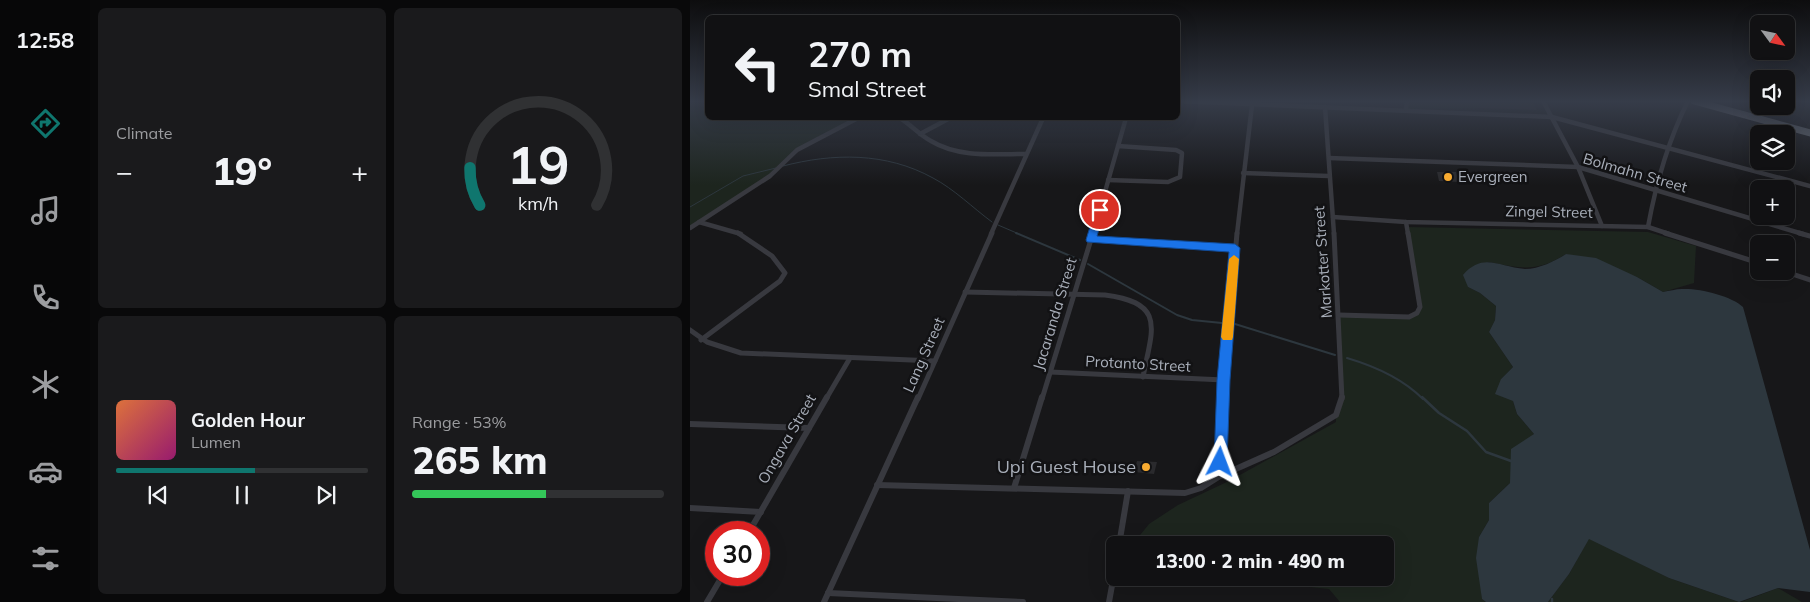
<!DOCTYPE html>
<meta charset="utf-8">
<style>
:root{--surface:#111113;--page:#1a1a1c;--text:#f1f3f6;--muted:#9c9da0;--line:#303133;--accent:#0f766e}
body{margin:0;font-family:Mulish,sans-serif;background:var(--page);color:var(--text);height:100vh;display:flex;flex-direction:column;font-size:19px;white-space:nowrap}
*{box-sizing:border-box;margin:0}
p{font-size:16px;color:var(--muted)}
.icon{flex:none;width:28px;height:28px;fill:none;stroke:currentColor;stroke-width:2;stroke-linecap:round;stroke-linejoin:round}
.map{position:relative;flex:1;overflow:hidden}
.sheet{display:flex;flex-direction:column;gap:8px;padding:8px;background:#09090a;width:600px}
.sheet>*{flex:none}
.hud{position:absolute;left:15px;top:15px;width:475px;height:105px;border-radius:8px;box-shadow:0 5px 20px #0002,0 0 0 1px var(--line);background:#111113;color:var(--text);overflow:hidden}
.needle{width:32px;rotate:123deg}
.controls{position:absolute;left:1060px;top:15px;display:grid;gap:10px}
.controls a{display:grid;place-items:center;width:45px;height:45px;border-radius:8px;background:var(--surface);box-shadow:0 5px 20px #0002,0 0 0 1px var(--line);font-size:25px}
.speed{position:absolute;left:15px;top:521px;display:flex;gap:10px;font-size:25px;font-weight:700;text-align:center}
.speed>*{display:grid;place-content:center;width:65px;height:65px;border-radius:50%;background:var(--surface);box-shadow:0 5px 20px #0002,0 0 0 1px var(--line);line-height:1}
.speed .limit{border:8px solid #d22;background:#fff;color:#111}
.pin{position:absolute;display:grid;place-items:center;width:42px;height:42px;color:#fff;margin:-21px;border:2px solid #fff;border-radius:50%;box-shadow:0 1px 5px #0007}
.me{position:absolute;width:55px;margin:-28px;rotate:3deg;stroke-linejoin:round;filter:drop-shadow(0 0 4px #0008)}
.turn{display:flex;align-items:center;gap:18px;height:105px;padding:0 20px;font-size:22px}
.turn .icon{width:65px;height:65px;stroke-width:2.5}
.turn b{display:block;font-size:35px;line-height:42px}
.big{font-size:38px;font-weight:800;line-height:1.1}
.sheet .card{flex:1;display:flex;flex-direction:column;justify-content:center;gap:8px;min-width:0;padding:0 18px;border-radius:8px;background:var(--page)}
.sheet .dial{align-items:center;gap:0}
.dial svg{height:130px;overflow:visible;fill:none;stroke:var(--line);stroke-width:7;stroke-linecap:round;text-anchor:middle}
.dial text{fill:var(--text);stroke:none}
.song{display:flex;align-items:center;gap:15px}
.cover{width:60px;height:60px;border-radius:8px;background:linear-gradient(135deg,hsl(20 70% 55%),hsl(320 70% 35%))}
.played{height:5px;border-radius:2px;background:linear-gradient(90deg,var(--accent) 55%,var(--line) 55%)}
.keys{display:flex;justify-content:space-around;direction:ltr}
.heat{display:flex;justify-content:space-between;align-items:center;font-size:28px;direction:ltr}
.charge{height:8px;border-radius:4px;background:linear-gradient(90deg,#34c759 53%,var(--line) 0)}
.sheet .tiles{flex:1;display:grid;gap:8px;grid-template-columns:repeat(2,1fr)}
.trip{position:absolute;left:416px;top:536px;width:288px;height:50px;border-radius:8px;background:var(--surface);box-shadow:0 5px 20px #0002,0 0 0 1px var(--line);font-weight:800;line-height:50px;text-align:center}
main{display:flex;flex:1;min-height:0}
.dock{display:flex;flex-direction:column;width:90px;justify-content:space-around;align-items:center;background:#070708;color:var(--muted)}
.dock .icon{width:35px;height:35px}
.dock .on{color:var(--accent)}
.dock b{font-size:22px;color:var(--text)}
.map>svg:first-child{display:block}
.built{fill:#232326}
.green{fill:#1d251e}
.water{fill:#2d373e}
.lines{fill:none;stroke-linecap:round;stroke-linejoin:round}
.stream-far2{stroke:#2d373e;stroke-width:1}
.stream-far1{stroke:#2d373e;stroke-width:2}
.stream{stroke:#2d373e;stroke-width:2.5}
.building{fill:#2a2a2d}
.street-far2{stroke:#38393f;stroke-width:4.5}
.street-far1{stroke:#38393f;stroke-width:5}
.street{stroke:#38393f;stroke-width:6}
.highway{stroke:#646870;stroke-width:7}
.route{fill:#1a73e8;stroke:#114b97}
.slow{fill:#f59e0b}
.poi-dot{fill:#f8ab31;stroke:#121214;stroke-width:2}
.labels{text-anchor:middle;stroke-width:5;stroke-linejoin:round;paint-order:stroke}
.street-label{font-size:15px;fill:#a9afba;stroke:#121214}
.poi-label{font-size:15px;fill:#a9afba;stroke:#121214;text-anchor:start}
.near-poi-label{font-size:18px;fill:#a9afba;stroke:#121214;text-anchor:end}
</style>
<main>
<nav class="dock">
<b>12:58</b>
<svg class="icon on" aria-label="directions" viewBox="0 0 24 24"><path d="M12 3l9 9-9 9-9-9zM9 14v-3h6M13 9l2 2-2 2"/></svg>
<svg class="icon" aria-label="music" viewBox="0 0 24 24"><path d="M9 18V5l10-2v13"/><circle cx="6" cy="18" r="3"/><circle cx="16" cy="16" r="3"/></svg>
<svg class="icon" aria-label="phone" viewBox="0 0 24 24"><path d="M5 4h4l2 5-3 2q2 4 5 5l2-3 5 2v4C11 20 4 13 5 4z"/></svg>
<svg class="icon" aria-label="climate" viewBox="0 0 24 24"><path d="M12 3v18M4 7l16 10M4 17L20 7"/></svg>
<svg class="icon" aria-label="car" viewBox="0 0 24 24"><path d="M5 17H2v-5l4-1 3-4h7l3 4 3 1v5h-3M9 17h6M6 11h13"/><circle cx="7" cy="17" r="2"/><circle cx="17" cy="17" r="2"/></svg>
<svg class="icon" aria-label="filters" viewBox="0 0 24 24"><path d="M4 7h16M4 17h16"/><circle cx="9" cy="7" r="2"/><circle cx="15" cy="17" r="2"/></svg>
</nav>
<section class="sheet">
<div class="tiles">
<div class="card"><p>Climate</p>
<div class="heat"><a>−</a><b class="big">19°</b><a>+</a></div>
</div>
<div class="card dial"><svg viewBox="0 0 100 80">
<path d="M14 69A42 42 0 1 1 86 69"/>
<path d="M14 69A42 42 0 0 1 8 46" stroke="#0f766e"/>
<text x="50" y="56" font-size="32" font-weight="700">19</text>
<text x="50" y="72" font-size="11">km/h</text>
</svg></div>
<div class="card">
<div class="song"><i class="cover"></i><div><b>Golden Hour</b><p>Lumen</p></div></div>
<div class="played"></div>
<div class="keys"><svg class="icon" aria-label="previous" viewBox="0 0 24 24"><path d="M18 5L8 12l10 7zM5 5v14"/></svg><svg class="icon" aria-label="pause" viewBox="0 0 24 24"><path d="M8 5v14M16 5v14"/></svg><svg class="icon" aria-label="next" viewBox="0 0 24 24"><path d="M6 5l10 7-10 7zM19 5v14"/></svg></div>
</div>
<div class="card"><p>Range · 53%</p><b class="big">265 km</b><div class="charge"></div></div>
</div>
</section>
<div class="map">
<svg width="1120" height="602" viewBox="0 0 1120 602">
<rect width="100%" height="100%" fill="#171719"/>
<!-- built -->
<path class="built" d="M789 101H843L847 110 790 108Z"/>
<!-- green -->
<g class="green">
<path d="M0 101H17L18 118H168L107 150 80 176 0 228Z"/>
<path d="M718 101H789L790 108 716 109Z"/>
<path d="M717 227 958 232 1006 246 1004 283 973 292 947 277 876 254C846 273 831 268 798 262L778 287 790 293 806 306 805 320 799 332 823 367 811 379 823 401 827 414 844 434 820 483 799 503V520L789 537 792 599 796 602H650L639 589 530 578H695V545H442L459 524 488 505 539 481 646 422V415L651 405 649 315 719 317 730 307Z"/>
<path d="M899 538 979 578 1049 602H858L879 574Z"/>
<path d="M1088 588 1112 602H1051Z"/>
</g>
<!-- water -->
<path class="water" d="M876 254 906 258 947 277 973 292C979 291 986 289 992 289 1009 288 1042 296 1053 307L1120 550V592L1088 588 1049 602 979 578 899 539 879 574 858 602H796L792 599 786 558 789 537 799 520V503L820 483 821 449 844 434 827 414 823 401 805 394 811 379 823 367 799 332 805 320 806 306 790 293 778 287 773 275C793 252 809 267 835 269 849 269 865 261 876 254Z"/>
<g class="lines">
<!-- stream-far2 -->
<g class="stream-far2">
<path d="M93 166C143 153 196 152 243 178 264 189 283 208 302 222"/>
<path d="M0 207 53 176 86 168"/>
<path d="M308 225 329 234"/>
</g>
<!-- stream-far1 -->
<g class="stream-far1">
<path d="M326 233 390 260"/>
<path d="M398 264 487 315 502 320 532 323"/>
<path d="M545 324 645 355"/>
<path d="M657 358C684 366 713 379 733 399"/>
</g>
<!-- stream -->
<g class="stream">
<path d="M732 397 749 413 777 431 796 452 821 461"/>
<path d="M862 599V602"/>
</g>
</g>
<!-- building -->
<g class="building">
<path d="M747 172H766L769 182 749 181Z"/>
<path d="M447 461 467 462 464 474 444 472Z"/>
</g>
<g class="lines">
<!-- street-far2 -->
<g class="street-far2">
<path d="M488 101 862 117 1120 186"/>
<path d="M853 101 888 167 912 226"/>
<path d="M635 107 644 234"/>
<path d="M716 109 717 101"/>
<path d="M210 118C221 125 230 135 241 141 269 158 305 154 336 154"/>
<path d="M230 134 260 118"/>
<path d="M639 158 888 167 1113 234"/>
<path d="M553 173 639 176"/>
<path d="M418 180 478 182 490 177 492 153 486 150 428 146"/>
<path d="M643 217 716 222 958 227 979 234"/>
<path d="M9 222 51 234"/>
<path d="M716 222 718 234"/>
<path d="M958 227C966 183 978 141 998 101"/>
<path d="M0 228 80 176 107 150 168 118"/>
<path d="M301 234 353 118"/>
<path d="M403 234 436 118"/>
<path d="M547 234 562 105"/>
</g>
<!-- street-far1 -->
<g class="street-far1">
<path d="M644 233 652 399"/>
<path d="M975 233 1069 263"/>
<path d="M1109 233 1120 236"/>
<path d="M401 240 545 248"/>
<path d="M1093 271 1120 280"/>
<path d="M275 292 415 295C477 303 462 329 453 377"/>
<path d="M649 315 719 317 727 313 730 307 718 233"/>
<path d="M0 330 17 342 51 353 245 361"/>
<path d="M11 340 90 281 95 273 82 256 48 233"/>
<path d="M360 372 534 380"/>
<path d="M136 399 160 358"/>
<path d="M228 399 302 233"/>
<path d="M352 399 403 233"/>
<path d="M533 399 547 233"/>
</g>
<!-- street -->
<g class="street">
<path d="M0 424 119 428"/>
<path d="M530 476 533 397"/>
<path d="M187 485 495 493 511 488 530 476 584 452 646 415 652 397"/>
<path d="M324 488 352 397"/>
<path d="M0 508 71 512"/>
<path d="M59 532 137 397"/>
<path d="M429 545 438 491"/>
<path d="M138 593 333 602"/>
<path d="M17 602 33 575"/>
<path d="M134 602 228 397"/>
<path d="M419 602 425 569"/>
</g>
<!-- highway -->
<path class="highway" d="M1004 101 1120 133"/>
</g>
<!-- sky -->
<linearGradient id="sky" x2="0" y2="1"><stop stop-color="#0d0d0e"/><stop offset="0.55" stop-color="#363c49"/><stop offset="1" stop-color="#363c49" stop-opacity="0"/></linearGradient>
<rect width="1120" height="185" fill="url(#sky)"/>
<!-- route -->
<path class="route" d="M410 207 415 210 407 236 545 244 550 248 540 380 537 462 535 466 530 468 526 466 524 462 527 380 539 252 397 242 396 240 405 210Z"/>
<!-- slow -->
<path class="slow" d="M544 255 549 259 543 337 542 340H533L531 337 539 259Z"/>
<!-- markers -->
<g class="poi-dot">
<circle cx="758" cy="177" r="5"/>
<circle cx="456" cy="467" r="5"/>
</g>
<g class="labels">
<!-- street labels -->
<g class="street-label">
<text transform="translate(945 173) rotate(16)" y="5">Bolmahn Street</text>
<text transform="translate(859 212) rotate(1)" y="5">Zingel Street</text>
<text transform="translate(633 262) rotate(-94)" y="5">Markotter Street</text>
<text transform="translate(365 314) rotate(-73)" y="5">Jacaranda Street</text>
<text transform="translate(234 355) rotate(-66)" y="5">Lang Street</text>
<text transform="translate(448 364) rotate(3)" y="5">Protanto Street</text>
<text transform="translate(97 439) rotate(-60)" y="5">Ongava Street</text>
</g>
<!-- poi labels -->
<g class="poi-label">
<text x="768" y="182">Evergreen</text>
</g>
<!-- near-poi labels -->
<g class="near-poi-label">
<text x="446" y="473">Upi Guest House</text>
</g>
</g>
</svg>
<div class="controls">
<a><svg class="needle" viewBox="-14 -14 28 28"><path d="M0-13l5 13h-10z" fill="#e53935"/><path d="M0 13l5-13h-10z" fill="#9c9da0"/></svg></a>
<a><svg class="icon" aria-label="sound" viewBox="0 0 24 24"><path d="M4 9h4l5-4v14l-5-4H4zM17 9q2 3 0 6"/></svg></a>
<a><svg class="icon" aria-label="layers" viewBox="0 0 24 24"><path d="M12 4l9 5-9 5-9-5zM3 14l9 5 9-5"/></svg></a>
<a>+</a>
<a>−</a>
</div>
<div class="speed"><div class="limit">30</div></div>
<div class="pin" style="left:410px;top:210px;background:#d93025"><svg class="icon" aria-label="arrive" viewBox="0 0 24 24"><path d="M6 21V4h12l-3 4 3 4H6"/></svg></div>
<svg class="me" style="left:530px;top:462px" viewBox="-20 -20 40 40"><path d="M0-17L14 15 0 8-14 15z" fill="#1a73e8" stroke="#fff" stroke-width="4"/></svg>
<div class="trip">13:00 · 2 min · 490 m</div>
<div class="hud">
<div class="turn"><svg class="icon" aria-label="left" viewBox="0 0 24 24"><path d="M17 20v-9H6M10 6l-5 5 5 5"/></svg><div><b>270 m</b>Smal Street</div></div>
</div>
</div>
</main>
